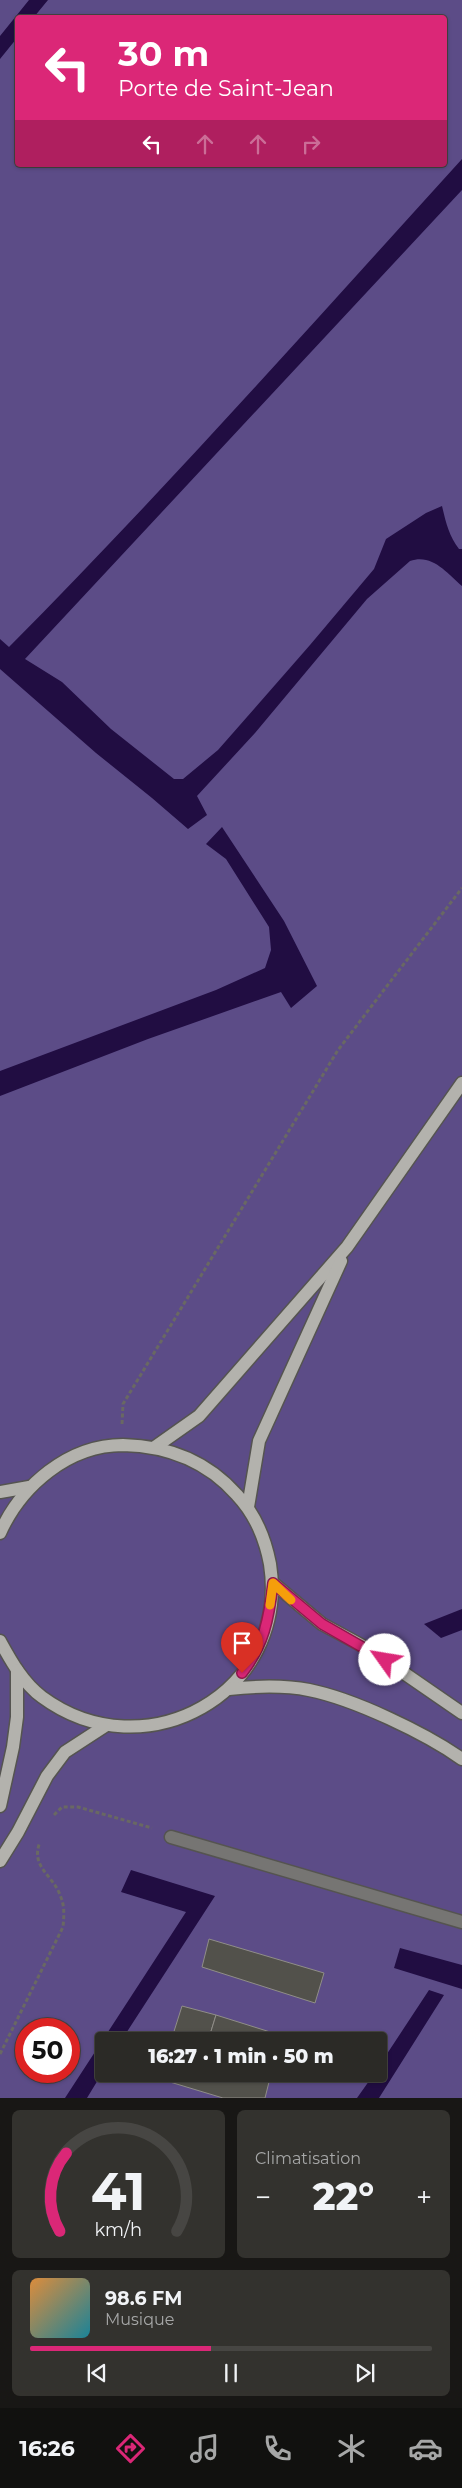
<!DOCTYPE html>
<html lang="fr">
<meta charset="utf-8">
<style>
:root{--surface:#2b2a26;--page:#33322e;--text:#f1f3f6;--muted:#a6a7a7;--line:#474643;--accent:#db2777}
body{margin:0;font-family:Montserrat,sans-serif;background:var(--page);color:var(--text);height:100vh;display:flex;flex-direction:column;font-size:19px;white-space:nowrap}
*{box-sizing:border-box;margin:0}
p{font-size:16px;color:var(--muted)}
.icon{flex:none;width:28px;height:28px;fill:none;stroke:currentColor;stroke-width:2;stroke-linecap:round;stroke-linejoin:round}
.map{position:relative;height:2098px;overflow:hidden}
.side{display:flex;flex-direction:column;gap:12px;padding:12px;background:#181715;flex:1}
.side>*{flex:none}
.guide{position:absolute;left:15px;top:15px;width:432px;height:152px;border-radius:5px;box-shadow:0 1px 4px #0004,0 0 0 1px var(--line);background:#db2777;color:#fff;overflow:hidden}
.speed{position:absolute;left:15px;top:2018px;display:flex;gap:10px;font-size:25px;font-weight:700;text-align:center}
.speed>*{display:grid;place-content:center;width:65px;height:65px;border-radius:50%;background:var(--surface);box-shadow:0 1px 4px #0004,0 0 0 1px var(--line);line-height:1}
.speed .limit{border:8px solid #d22;background:#fff;color:#111}
.pin{position:absolute;display:grid;place-items:center;width:42px;height:42px;color:#fff;margin:-51px -21px;border-radius:50% 50% 50% 0;rotate:-45deg;box-shadow:0 0 5px #0007}
.pin .icon{rotate:45deg}
.me{position:absolute;width:55px;margin:-28px;rotate:302deg;stroke-linejoin:round;filter:drop-shadow(0 0 4px #0008)}
.turn{display:flex;align-items:center;gap:18px;height:105px;padding:0 20px;font-size:22px}
.turn .icon{width:65px;height:65px;stroke-width:2.5}
.turn b{display:block;font-size:35px;line-height:42px}
.lanes{display:flex;align-items:center;height:48px;padding:0 20px;background:#0003;justify-content:center;gap:25px;direction:ltr}
.lanes .off{opacity:.35}
.big{font-size:38px;font-weight:800;line-height:1.1}
.side .card{flex:1;display:flex;flex-direction:column;justify-content:center;gap:8px;min-width:0;padding:0 18px;border-radius:8px;background:var(--page)}
.side .dial{align-items:center;gap:0}
.dial svg{height:130px;overflow:visible;fill:none;stroke:var(--line);stroke-width:7;stroke-linecap:round;text-anchor:middle}
.dial text{fill:var(--text);stroke:none}
.song{display:flex;align-items:center;gap:15px}
.cover{width:60px;height:60px;border-radius:8px;background:linear-gradient(135deg,hsl(30 70% 55%),hsl(190 70% 35%))}
.played{height:5px;border-radius:2px;background:linear-gradient(90deg,var(--accent) 45%,var(--line) 45%)}
.keys{display:flex;justify-content:space-around;direction:ltr}
.heat{display:flex;justify-content:space-between;align-items:center;font-size:28px;direction:ltr}
.side .tiles{flex:1;display:grid;gap:12px;grid-template-columns:1fr 1fr}
.card:last-child{grid-column:span 2}
.trip{position:absolute;left:95px;top:2032px;width:292px;height:50px;border-radius:5px;background:var(--surface);box-shadow:0 1px 4px #0004,0 0 0 1px var(--line);font-weight:800;line-height:50px;text-align:center}
.tab-bar{display:flex;height:80px;justify-content:space-around;align-items:center;background:#11110f;color:var(--muted)}
.tab-bar .icon{width:35px;height:35px}
.tab-bar .on{color:var(--accent)}
.tab-bar b{font-size:22px;color:var(--text)}
.map>svg:first-child{display:block}
.green{fill:#5c4c87;fill-rule:evenodd}
.water{fill:#210d42}
.building{fill:#52514b;stroke:#908e88}
.lines{fill:none;stroke-linecap:round;stroke-linejoin:round}
.minor-casing{stroke:#555450;stroke-width:15}
.major-casing{stroke:#555450;stroke-width:15}
.path{stroke:#696863;stroke-width:3;stroke-dasharray:4 2.5;stroke-linecap:butt}
.minor{stroke:#767573;stroke-width:12}
.major{stroke:#b3b2ad;stroke-width:12}
.route-casing{stroke:#8e194d;stroke-width:12}
.route{stroke:#db2777;stroke-width:9}
.slow{stroke:#f59e0b;stroke-width:9}
</style>
<div class="map">
<svg width="462" height="2098" viewBox="0 0 462 2098">
<rect width="100%" height="100%" fill="#393833"/>
<!-- green -->
<path class="green" d="M0 0H462V2098H0ZM18 18H445V165H18ZM26 2029H69V2071H26ZM104 2041H379V2074H104Z"/>
<!-- water -->
<g class="water">
<path d="M29 0H48L34 17 18 18 17 38 0 59V36Z"/>
<path d="M462 159V190L25 659 62 682 111 729 174 779H183L218 750 310 645 374 569 386 539 426 513 442 506C446 523 449 536 459 549H462V586C447 573 432 553 410 561L367 599 255 733 197 796 207 815 188 829 152 798 96 753 0 669V639L9 647C165 490 313 323 462 159Z"/>
<path d="M222 827 284 921 317 986 291 1008 281 992 148 1039 0 1096V1071L216 990 265 968 271 950 269 927 226 859 206 844Z"/>
<path d="M462 1609V1630L441 1638 424 1624Z"/>
<path d="M131 1870 215 1896 121 2041H104V2070L87 2098H65L186 1912 121 1892Z"/>
<path d="M400 1948 462 1965V1989L394 1968Z"/>
<path d="M429 1990 444 1995 379 2098H357L374 2074H379V2066Z"/>
</g>
<!-- building -->
<g class="building">
<path d="M209 1939 324 1973 315 2003 202 1967Z"/>
<path d="M182 2006 216 2015 208 2041H171Z"/>
<path d="M216 2015 283 2036 282 2041H208Z"/>
<path d="M161 2074H239L269 2082 265 2098H223L160 2079Z"/>
<path d="M239 2074H272L269 2082Z"/>
</g>
<g class="lines">
<defs>
<path id="minor" d="M171 1837 462 1922"/>
<g id="major">
<path d="M155 1447 199 1416 347 1247 462 1083"/>
<path d="M0 1492 29 1487"/>
<path d="M248 1507 259 1441 341 1261"/>
<path d="M0 1533C21 1486 68 1445 123 1445 168 1446 207 1461 237 1495 255 1514 265 1538 270 1564 290 1693 145 1773 42 1697 23 1683 11 1661 0 1641"/>
<path d="M273 1583 322 1624 372 1651 462 1713"/>
<path d="M229 1689C256 1686 283 1685 309 1690 354 1699 425 1733 462 1759"/>
<path d="M0 1806 13 1747 17 1717V1670"/>
<path d="M0 1861 18 1832 47 1776 65 1752 105 1726"/>
</g>
</defs>
<!-- minor casing -->
<use href="#minor" class="minor-casing"/>
<!-- major casing -->
<use href="#major" class="major-casing"/>
<!-- path -->
<g class="path">
<path d="M122 1424 123 1404 338 1050 462 888"/>
<path d="M54 1815 62 1807H78L152 1828"/>
<path d="M0 2054 63 1927C64 1916 65 1906 60 1895 53 1875 30 1867 40 1842"/>
</g>
<!-- minor -->
<use href="#minor" class="minor"/>
<!-- major -->
<use href="#major" class="major"/>
</g>
<g class="lines">
<defs>
<path id="route" d="M242 1673C264 1645 269 1619 273 1583L322 1624 385 1660"/>
</defs>
<!-- route casing -->
<use href="#route" class="route-casing"/>
<!-- route -->
<use href="#route" class="route"/>
<!-- slow -->
<path class="slow" d="M270 1605 273 1583 291 1600"/>
</g>
</svg>
<div class="speed"><div class="limit">50</div></div>
<div class="pin" style="left:242px;top:1673px;background:#d93025"><svg class="icon" aria-label="arrive" viewBox="0 0 24 24"><path d="M6 21V4h12l-3 4 3 4H6"/></svg></div>
<svg class="me" style="left:385px;top:1660px" viewBox="-20 -20 40 40"><circle r="19" fill="#fff"/><path d="M0-13L10 11 0 6-10 11z" fill="#db2777"/></svg>
<div class="trip">16:27 · 1 min · 50 m</div>
<div class="guide">
<div class="turn"><svg class="icon" aria-label="left" viewBox="0 0 24 24"><path d="M17 20v-9H6M10 6l-5 5 5 5"/></svg><div><b>30 m</b>Porte de Saint-Jean</div></div>
<div class="lanes"><svg class="icon" aria-label="left" viewBox="0 0 24 24"><path d="M17 20v-9H6M10 6l-5 5 5 5"/></svg><svg class="icon off" aria-label="ahead" viewBox="0 0 24 24"><path d="M12 20V5M6 11l6-6 6 6"/></svg><svg class="icon off" aria-label="ahead" viewBox="0 0 24 24"><path d="M12 20V5M6 11l6-6 6 6"/></svg><svg class="icon off" aria-label="right" viewBox="0 0 24 24"><path d="M7 20v-9h11M14 6l5 5-5 5"/></svg></div>
</div>
</div>
<section class="side">
<div class="tiles">
<div class="card dial"><svg viewBox="0 0 100 80">
<path d="M14 69A42 42 0 1 1 86 69"/>
<path d="M14 69A42 42 0 0 1 18 21" stroke="#db2777"/>
<text x="50" y="56" font-size="32" font-weight="700">41</text>
<text x="50" y="72" font-size="11">km/h</text>
</svg></div>
<div class="card"><p>Climatisation</p>
<div class="heat"><a>−</a><b class="big">22°</b><a>+</a></div>
</div>
<div class="card">
<div class="song"><i class="cover"></i><div><b>98.6 FM</b><p>Musique</p></div></div>
<div class="played"></div>
<div class="keys"><svg class="icon" aria-label="previous" viewBox="0 0 24 24"><path d="M18 5L8 12l10 7zM5 5v14"/></svg><svg class="icon" aria-label="pause" viewBox="0 0 24 24"><path d="M8 5v14M16 5v14"/></svg><svg class="icon" aria-label="next" viewBox="0 0 24 24"><path d="M6 5l10 7-10 7zM19 5v14"/></svg></div>
</div>
</div>
</section>
<nav class="tab-bar">
<b>16:26</b>
<svg class="icon on" aria-label="directions" viewBox="0 0 24 24"><path d="M12 3l9 9-9 9-9-9zM9 14v-3h6M13 9l2 2-2 2"/></svg>
<svg class="icon" aria-label="music" viewBox="0 0 24 24"><path d="M9 18V5l10-2v13"/><circle cx="6" cy="18" r="3"/><circle cx="16" cy="16" r="3"/></svg>
<svg class="icon" aria-label="phone" viewBox="0 0 24 24"><path d="M5 4h4l2 5-3 2q2 4 5 5l2-3 5 2v4C11 20 4 13 5 4z"/></svg>
<svg class="icon" aria-label="climate" viewBox="0 0 24 24"><path d="M12 3v18M4 7l16 10M4 17L20 7"/></svg>
<svg class="icon" aria-label="car" viewBox="0 0 24 24"><path d="M5 17H2v-5l4-1 3-4h7l3 4 3 1v5h-3M9 17h6M6 11h13"/><circle cx="7" cy="17" r="2"/><circle cx="17" cy="17" r="2"/></svg>
</nav>
